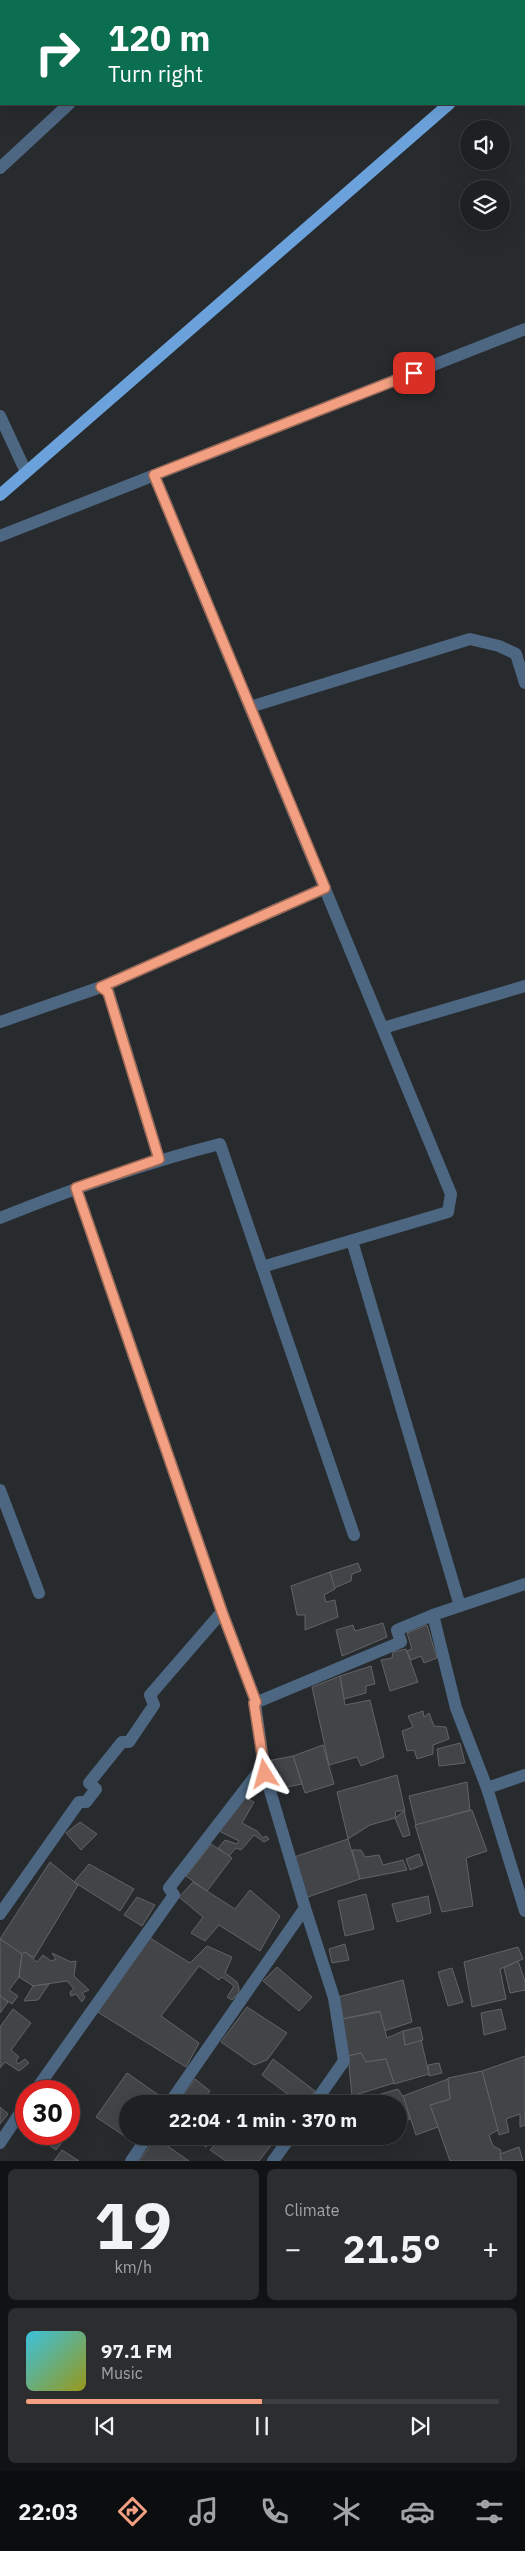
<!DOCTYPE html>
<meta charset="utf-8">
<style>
:root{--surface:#1e2022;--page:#2b2d2f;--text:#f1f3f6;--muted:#a1a3a5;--line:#3c3e40;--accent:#f2a081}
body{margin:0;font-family:"IBM Plex Sans",sans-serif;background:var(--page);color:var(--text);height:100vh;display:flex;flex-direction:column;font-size:19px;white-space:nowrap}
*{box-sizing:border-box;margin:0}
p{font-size:16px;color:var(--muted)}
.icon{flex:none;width:28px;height:28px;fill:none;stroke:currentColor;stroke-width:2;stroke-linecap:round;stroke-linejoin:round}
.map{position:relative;height:2161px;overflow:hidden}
.sheet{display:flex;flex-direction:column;gap:8px;padding:8px;background:#101213;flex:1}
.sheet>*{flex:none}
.hud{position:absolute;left:0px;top:0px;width:525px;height:105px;box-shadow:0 5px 20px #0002,0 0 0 1px var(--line);background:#0b6e4f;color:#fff;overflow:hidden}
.controls{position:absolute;left:460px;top:120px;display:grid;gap:10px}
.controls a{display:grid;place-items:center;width:50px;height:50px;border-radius:50%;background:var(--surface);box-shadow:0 5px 20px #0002,0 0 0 1px var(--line);font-size:25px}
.speed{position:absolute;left:15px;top:2080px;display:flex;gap:10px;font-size:25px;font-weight:700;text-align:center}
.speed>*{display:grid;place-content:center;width:65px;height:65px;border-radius:50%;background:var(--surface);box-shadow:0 5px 20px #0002,0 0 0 1px var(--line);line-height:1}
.speed .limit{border:8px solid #d22;background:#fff;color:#111}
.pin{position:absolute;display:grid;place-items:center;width:42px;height:42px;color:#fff;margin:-21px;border-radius:10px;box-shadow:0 2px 8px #0006}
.me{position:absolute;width:55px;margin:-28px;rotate:352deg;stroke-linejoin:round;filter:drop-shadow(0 0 4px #0008)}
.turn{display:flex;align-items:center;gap:18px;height:105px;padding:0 25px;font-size:22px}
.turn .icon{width:65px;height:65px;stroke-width:2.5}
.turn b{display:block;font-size:35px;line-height:42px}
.big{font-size:38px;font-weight:700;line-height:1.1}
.sheet .tile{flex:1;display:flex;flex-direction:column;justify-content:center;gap:8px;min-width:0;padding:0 18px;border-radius:8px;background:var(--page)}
.sheet .dial{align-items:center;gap:0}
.dial b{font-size:65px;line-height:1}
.song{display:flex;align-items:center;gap:15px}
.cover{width:60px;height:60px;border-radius:8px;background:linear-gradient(135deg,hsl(190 70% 55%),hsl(60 70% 35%))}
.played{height:5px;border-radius:2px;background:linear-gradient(90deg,var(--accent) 50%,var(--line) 50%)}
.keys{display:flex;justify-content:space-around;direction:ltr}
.heat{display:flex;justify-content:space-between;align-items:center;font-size:28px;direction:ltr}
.sheet .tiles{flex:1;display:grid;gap:8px;grid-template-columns:1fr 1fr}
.tile:last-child{grid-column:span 2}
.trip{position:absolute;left:119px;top:2095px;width:288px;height:50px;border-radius:25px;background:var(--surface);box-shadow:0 5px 20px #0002,0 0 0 1px var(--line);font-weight:700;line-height:50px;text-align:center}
.tab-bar{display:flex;height:80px;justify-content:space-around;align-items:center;background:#0c0d0e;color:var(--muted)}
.tab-bar .icon{width:35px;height:35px}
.tab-bar .current{color:var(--accent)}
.tab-bar b{font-size:22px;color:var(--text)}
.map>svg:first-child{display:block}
.building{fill:#424448;stroke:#616467}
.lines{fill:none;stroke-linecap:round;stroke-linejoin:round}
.minor{stroke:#4d6783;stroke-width:12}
.major{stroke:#6ca2dc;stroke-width:12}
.route-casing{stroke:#9d6854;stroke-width:12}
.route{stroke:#f2a081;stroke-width:9}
</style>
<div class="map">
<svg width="525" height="2161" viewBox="0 0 525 2161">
<rect width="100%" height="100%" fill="#282b2d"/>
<!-- building -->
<g class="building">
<path d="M358 1563 361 1571 352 1574 351 1581 334 1588 330 1572Z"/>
<path d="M330 1572 335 1589 324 1595 326 1602 335 1600 338 1617 305 1630V1615H297L291 1586Z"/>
<path d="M383 1623 387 1637 342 1656 336 1630 353 1625 355 1631Z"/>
<path d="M427 1625 437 1658 424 1663 421 1656 411 1660 407 1651 412 1649 407 1633Z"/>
<path d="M406 1649 418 1682 390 1691 381 1660 392 1658 393 1652Z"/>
<path d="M371 1666 375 1684 366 1686V1693L344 1699 340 1676Z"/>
<path d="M340 1676 345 1705 370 1700 384 1757 361 1766 357 1757 329 1765 312 1687Z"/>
<path d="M423 1711 424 1717 429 1713 434 1726 446 1727 449 1739 433 1745V1754L417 1759 414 1750 407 1751 402 1731 413 1727 408 1716Z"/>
<path d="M460 1743 465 1763 439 1766 437 1749Z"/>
<path d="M323 1745 334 1784 305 1793 293 1756Z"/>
<path d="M293 1756 302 1784 273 1790 267 1761Z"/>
<path d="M397 1775 405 1811H396L395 1818 370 1825 348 1839 337 1792Z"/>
<path d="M467 1782 470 1810 416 1825 409 1796Z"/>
<path d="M245 1798 254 1802 242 1823 257 1831 263 1838 266 1836 269 1839 264 1842 254 1835 241 1850 236 1848 229 1856 218 1848 225 1840 237 1844 239 1841 219 1831Z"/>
<path d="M472 1810 487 1851 466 1858 473 1906 442 1912 415 1825Z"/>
<path d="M404 1811 410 1835 403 1837 395 1818Z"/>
<path d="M80 1822 97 1834 81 1850 66 1833Z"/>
<path d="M348 1839 360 1879 305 1898 294 1857Z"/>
<path d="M211 1844 232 1858 207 1891 186 1876Z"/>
<path d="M352 1850H361L365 1857 379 1855 383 1865 403 1860 407 1870 360 1879Z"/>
<path d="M419 1854 423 1865 410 1870 406 1859Z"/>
<path d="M50 1862 78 1885 34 1958 25 1952 22 1954 0 1939Z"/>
<path d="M89 1864 134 1889 120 1911 74 1882Z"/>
<path d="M193 1882 235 1909 250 1890 280 1916 260 1951 219 1925 205 1941 191 1933 203 1917 179 1897Z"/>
<path d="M366 1894 374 1929 345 1936 338 1901Z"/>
<path d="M428 1896 431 1913 397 1922 392 1904Z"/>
<path d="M137 1897 155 1905 142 1926 124 1915Z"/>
<path d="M150 1938 190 1963 207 1946 232 1957 225 1973 237 1982 239 1988V1993L232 2000 227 1997 234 1986 222 1977 219 1980 199 1966 161 2016 199 2043 186 2067 96 2011Z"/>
<path d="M0 1939 22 1954 19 1977 9 1990 18 1996 12 2004 0 1996Z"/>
<path d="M345 1944 349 1960 332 1963 329 1949Z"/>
<path d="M518 1947 523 1959 500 1969 506 1999 472 2007 464 1962Z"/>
<path d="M25 1952 37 1962 43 1955 51 1961 56 1959 52 1953 71 1962 76 1961 74 1976 89 1990 82 1993 85 1997 82 2002 76 1994 71 1996 70 1992 74 1989 67 1981 33 1986 19 1977 22 1954Z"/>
<path d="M518 1961 525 1981V1990L510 1993 504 1968Z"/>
<path d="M277 1967 312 1997 299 2011 263 1981Z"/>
<path d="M452 1968 463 2002 448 2006 438 1972Z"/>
<path d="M403 1980 412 2022 384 2031 380 2011 342 2019 338 1997Z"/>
<path d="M49 1984 38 2000 24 2001 33 1986Z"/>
<path d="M0 1996 8 2002 0 2013Z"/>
<path d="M247 2007 287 2033 267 2060 254 2065 221 2042Z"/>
<path d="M13 2009 31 2023 11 2050 19 2057 16 2061 18 2064 25 2059 29 2063 19 2071 5 2062 0 2068V2027Z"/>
<path d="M501 2009 506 2029 484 2035 481 2013Z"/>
<path d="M380 2012 387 2038 403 2031 405 2045 421 2040 429 2074 394 2084 386 2059 366 2062 361 2053 348 2056 342 2019Z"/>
<path d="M420 2027 423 2040 405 2045 403 2031Z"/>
<path d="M361 2053 366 2062 386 2059 394 2083 352 2096 348 2056Z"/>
<path d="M525 2056V2125L520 2127V2114L506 2119 509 2132 499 2135 482 2071Z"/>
<path d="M273 2059 315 2091 305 2104H301L262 2075Z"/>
<path d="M439 2063 442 2073 429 2076 428 2065Z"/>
<path d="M482 2071 498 2130 489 2135 493 2146 501 2150 500 2161H450L430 2105 450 2099 448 2078Z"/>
<path d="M127 2073 160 2096 156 2104H128V2136H136L132 2141 96 2117Z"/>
<path d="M195 2079 210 2091 206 2096 209 2101 207 2104H176Z"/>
<path d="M448 2079 450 2099 430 2105 438 2127 416 2135 403 2096Z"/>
<path d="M398 2089 404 2098 410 2119 398 2124V2104H381L378 2095Z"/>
<path d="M379 2095 381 2104 346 2102Z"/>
<path d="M213 2097 221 2104H207Z"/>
<path d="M0 2107 8 2114 0 2124Z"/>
<path d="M34 2134H68L56 2150Z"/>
<path d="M190 2136H214L206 2147Z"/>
<path d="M223 2136H272L276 2139 259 2161H226L210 2150Z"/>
<path d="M156 2138 189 2161H139Z"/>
<path d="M519 2147 523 2161H502L500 2154Z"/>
<path d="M62 2150 79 2161H54Z"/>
</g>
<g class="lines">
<!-- minor -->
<g class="minor">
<path d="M179 1 180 0"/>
<path d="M0 168 69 104"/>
<path d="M0 416 26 472"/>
<path d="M154 475 451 1194 448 1212 262 1267"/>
<path d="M0 536 525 329"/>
<path d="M250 707 470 639 499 646 516 654 525 683"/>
<path d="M101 987 108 991 159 1159"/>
<path d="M0 1022 101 987 325 888"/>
<path d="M383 1028 525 986"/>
<path d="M76 1188 222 1612 256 1702"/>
<path d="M0 1218C72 1189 144 1163 220 1144L354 1535"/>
<path d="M352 1241 460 1606"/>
<path d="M0 1490 39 1593"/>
<path d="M433 1615 525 1584"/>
<path d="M487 1788 525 1775"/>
<path d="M305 1908 334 1998 344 2061 314 2104"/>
<path d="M0 1914 79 1802H86L96 1789 89 1783 122 1742H129L154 1705 150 1695 222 1612"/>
<path d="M35 2091 174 1895 169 1888 256 1775 265 1774 255 1703 401 1642 397 1630 433 1615 456 1708 487 1788 525 1911"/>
<path d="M169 2104 305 1908 265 1774"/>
<path d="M0 2143 26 2104"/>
<path d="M131 2161 148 2136"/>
<path d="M273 2161 291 2136"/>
</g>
<!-- major -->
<g class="major">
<path d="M524 39 525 38"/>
<path d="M0 495 449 104"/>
</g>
</g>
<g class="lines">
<defs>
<path id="route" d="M265 1774 254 1703 256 1702 222 1612 76 1188 159 1159 108 992 101 987 325 888 154 475 414 373"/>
</defs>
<!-- route casing -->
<use href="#route" class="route-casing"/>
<!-- route -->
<use href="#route" class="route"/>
</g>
</svg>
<div class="controls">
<a><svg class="icon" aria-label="sound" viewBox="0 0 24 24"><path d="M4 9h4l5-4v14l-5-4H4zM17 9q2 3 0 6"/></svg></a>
<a><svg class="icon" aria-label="layers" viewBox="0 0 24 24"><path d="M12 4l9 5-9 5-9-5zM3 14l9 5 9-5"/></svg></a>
</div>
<div class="speed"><div class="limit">30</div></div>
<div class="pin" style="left:414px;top:373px;background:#d93025"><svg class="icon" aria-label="arrive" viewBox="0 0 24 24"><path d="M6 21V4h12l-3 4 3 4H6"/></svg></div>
<svg class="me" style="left:265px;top:1774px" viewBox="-20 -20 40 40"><path d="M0-17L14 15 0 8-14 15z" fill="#f2a081" stroke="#fff" stroke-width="4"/></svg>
<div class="trip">22:04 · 1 min · 370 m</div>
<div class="hud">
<div class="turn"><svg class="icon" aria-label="right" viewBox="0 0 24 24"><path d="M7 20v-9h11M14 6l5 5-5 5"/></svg><div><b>120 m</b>Turn right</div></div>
</div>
</div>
<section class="sheet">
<div class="tiles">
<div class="tile dial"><b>19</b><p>km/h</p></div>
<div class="tile"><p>Climate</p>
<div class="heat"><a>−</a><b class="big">21.5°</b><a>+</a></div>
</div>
<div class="tile">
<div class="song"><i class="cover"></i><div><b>97.1 FM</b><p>Music</p></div></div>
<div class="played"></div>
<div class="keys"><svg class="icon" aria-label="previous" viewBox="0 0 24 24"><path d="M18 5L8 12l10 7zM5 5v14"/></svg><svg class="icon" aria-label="pause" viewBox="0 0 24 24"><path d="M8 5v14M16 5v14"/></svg><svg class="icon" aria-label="next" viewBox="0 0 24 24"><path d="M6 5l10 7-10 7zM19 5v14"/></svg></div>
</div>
</div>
</section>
<nav class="tab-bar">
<b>22:03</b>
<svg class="icon current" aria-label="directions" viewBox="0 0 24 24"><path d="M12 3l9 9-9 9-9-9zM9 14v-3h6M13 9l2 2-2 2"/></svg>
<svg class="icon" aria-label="music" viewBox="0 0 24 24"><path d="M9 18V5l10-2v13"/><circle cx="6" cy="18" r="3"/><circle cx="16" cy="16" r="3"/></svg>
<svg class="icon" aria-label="phone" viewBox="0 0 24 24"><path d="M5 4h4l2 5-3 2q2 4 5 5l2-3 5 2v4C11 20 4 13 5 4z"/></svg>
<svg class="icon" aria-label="climate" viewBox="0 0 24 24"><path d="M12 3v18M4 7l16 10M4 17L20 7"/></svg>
<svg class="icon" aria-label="car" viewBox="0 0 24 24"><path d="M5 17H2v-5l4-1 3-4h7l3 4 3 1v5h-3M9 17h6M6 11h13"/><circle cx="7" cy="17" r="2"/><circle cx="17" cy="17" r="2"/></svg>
<svg class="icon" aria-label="filters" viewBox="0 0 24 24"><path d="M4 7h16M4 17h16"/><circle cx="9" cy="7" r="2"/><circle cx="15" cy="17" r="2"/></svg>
</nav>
